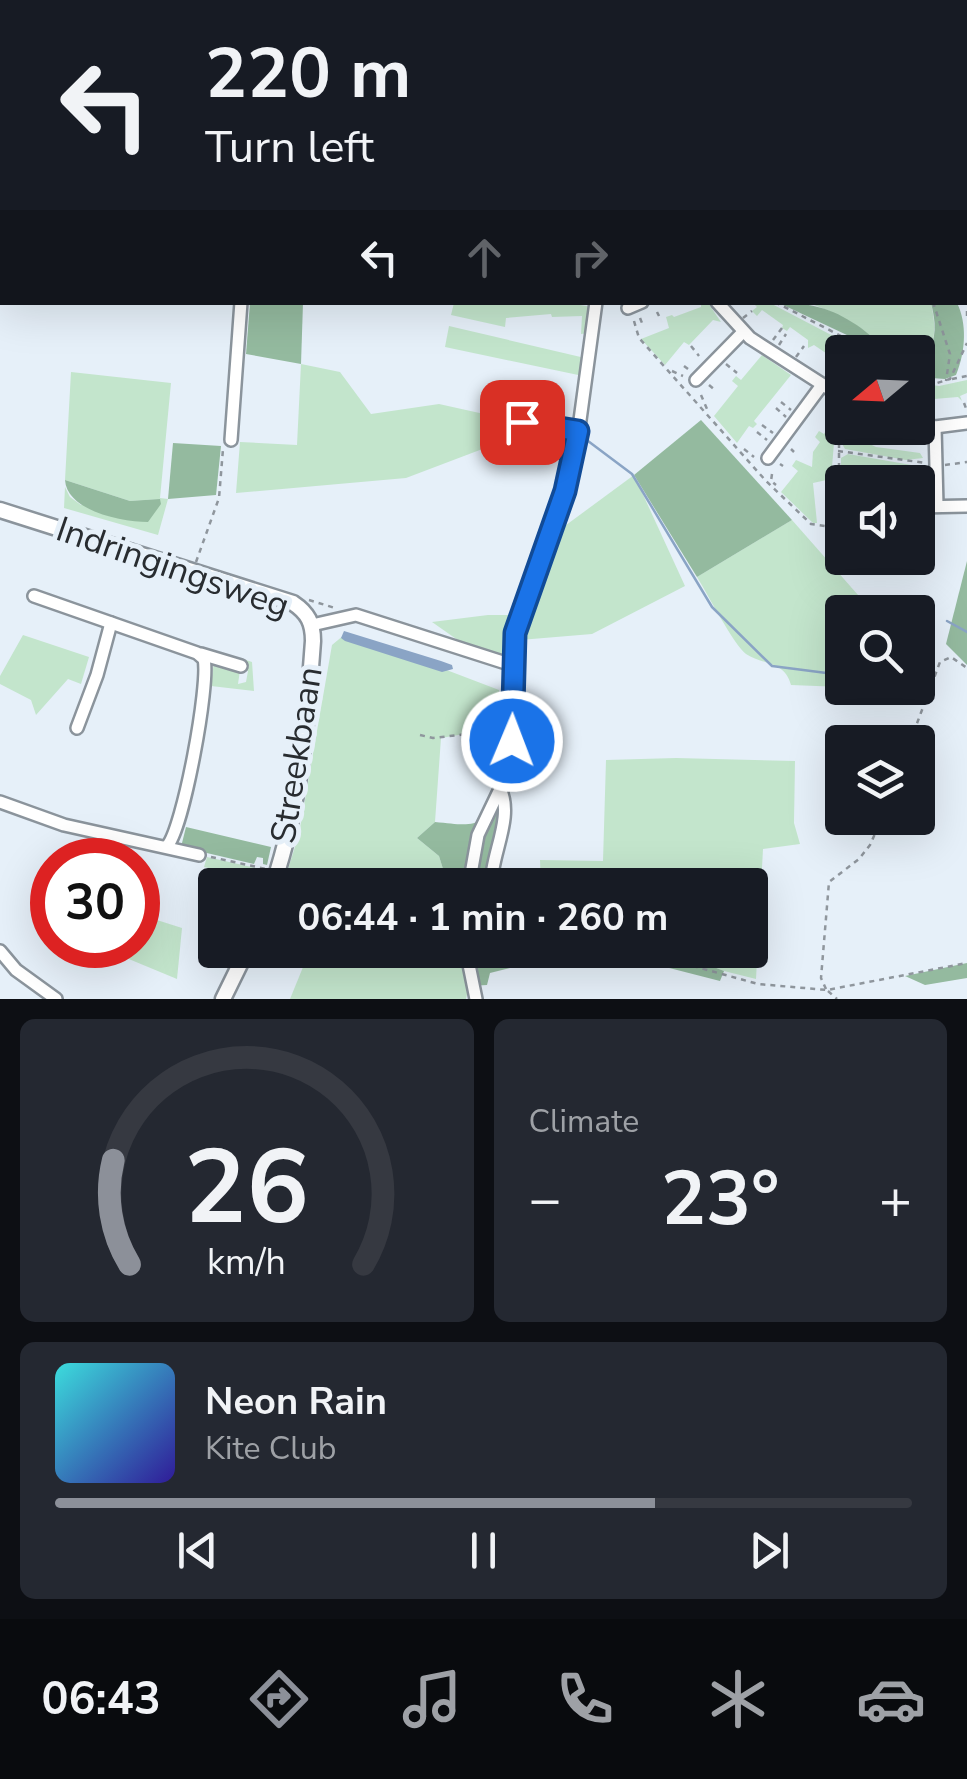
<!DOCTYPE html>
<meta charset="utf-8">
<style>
:root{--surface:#171b24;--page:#242831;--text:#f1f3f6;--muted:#9ea1a6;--line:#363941;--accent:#8c9099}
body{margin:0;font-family:"Nunito Sans",sans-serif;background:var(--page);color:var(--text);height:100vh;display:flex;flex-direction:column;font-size:38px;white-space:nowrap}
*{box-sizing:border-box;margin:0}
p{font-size:32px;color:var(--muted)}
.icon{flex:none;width:55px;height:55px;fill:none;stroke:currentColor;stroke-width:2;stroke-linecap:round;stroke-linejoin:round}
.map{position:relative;height:999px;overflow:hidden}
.panel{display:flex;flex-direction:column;gap:20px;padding:20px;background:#0d0f14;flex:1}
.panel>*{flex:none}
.guide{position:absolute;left:0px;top:0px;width:968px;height:305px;box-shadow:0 10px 40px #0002;background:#171b24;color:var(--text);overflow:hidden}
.needle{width:65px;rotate:251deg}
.controls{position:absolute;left:825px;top:335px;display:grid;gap:20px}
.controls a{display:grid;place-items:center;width:110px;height:110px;border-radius:10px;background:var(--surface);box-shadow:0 10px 40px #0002;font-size:50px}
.speed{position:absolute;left:30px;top:838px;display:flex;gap:20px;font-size:50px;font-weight:700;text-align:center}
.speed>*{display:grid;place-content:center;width:130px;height:130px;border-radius:50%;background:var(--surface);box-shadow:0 10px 40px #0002;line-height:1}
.speed .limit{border:15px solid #d22;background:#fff;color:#111}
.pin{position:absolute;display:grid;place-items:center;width:85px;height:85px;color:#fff;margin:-42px;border-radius:20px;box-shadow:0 5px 15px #0006}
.me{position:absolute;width:110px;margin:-55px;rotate:1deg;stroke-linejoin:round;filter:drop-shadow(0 0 8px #0008)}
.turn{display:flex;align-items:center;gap:35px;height:210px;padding:0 40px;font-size:45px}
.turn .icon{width:130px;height:130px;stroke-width:2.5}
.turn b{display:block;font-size:70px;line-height:85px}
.lanes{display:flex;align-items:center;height:95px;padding:0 40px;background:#0003;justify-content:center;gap:50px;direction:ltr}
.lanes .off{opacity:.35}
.big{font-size:75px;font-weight:700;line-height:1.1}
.panel .card{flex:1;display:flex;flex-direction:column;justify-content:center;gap:15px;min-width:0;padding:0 35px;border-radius:15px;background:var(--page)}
.panel .dial{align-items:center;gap:0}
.dial svg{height:260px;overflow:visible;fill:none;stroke:var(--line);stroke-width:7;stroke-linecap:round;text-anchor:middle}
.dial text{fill:var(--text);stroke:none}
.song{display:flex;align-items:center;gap:30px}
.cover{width:120px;height:120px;border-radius:15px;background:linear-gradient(135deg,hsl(180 70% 55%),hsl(250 70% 35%))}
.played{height:10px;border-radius:5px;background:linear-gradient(90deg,var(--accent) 70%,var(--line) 70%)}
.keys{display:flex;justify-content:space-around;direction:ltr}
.heat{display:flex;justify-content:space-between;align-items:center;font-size:55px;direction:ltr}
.panel .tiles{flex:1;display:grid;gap:20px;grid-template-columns:1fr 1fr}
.card:last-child{grid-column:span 2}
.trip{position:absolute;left:198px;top:868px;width:570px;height:100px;border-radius:10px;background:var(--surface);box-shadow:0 10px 40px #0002;font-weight:700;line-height:100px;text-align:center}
.menu{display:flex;height:160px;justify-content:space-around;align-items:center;background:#090b0e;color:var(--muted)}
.menu .icon{width:70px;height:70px}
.menu .active{color:var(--accent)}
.menu b{font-size:45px;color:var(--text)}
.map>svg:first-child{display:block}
.green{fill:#c3e5cc}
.forest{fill:#94ba9f}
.water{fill:#8aa4c5}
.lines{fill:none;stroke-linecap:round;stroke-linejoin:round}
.stream{stroke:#8aa4c5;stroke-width:2.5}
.service-casing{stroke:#8b949c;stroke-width:11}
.minor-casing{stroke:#8b949c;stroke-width:16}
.tertiary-casing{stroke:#8b949c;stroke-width:19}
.path{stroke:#8f969d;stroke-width:2.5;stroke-dasharray:5 5;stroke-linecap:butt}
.service{stroke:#fff;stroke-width:6}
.minor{stroke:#fff;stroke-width:11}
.tertiary{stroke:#fff;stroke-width:14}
.route-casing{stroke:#114b97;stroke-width:25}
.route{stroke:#1a73e8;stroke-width:18}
.labels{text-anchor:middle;stroke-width:10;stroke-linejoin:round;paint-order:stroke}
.street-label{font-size:35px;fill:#282c30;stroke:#e6f0f9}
</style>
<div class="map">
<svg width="967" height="999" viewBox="0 0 967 999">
<rect width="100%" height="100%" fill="#e6f0f9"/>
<!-- green -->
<g class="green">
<path d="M562 302 592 307 588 333 581 334 582 316 552 317 551 314 506 318 505 327 451 315 454 303Z"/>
<path d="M701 303H708L721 322 713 320 689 345 684 342 665 365 641 339 669 328 666 317 672 315 674 317 701 307Z"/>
<path d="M753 303H770L837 338 853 352H842L841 371 836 368 839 362 814 345 808 348V340L790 327 787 331 782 328 783 325 762 310 757 316 752 311 757 307Z"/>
<path d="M810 303H931C935 323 937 337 927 356L920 358 918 352C891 352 881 343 860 328 845 317 826 310 810 303Z"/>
<path d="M449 326 585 358 583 376 445 347Z"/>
<path d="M762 355 791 375 754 421 757 424 753 428 749 426 737 443 714 416 738 386 732 381 736 376 741 380Z"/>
<path d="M301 364 340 372 371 414 439 404 502 418 493 445 406 478 236 493 240 442 297 445Z"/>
<path d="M71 372 171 383 160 498 168 499 158 535 64 508 65 487 70 497 81 505 160 499 130 501 65 480Z"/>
<path d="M967 380V393L960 396 962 401 958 397 934 399 931 404V399L918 397V383L939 386Z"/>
<path d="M840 408 842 423 834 443 831 479 813 483 817 523H813L781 492 798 471 792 466 796 460 812 467 813 452 820 442 815 437 819 431 824 434Z"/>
<path d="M846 428H851L849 434 876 447 920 453 923 458 906 460 845 449 841 442Z"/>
<path d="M848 454 923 467 922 475 902 479 901 475H892V479L874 478 873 467 845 468 841 474V458Z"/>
<path d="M634 475 685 586 592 634 520 640 558 531Z"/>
<path d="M792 520 873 612H842V687L791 685C785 661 763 665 746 654 734 645 707 593 697 577Z"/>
<path d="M488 615H512L507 653 500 656 462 643 432 622Z"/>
<path d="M352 634 499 690V728L441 738 435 822 417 838 439 856 448 885H283L299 834 332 645 344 635Z"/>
<path d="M23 635 89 657 81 684 68 679 36 715 31 700 0 684V676Z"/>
<path d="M240 658 252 662 254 691 211 686 214 661 240 670 238 684 246 682 248 671 241 668Z"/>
<path d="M676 758 795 761 794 823 800 844 763 849 756 979 724 971 670 950H750V885H541L540 860 603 861 606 760Z"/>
<path d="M207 857 265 870 262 881 204 867Z"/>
<path d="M138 914 182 928 177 979 95 945H138Z"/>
<path d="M310 950H463L469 986 466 999H290Z"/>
</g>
<!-- forest -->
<g class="forest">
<path d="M250 303H303L301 364 246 354Z"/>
<path d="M779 303C810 302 835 309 861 328 875 339 884 347 901 352H865L849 336Z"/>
<path d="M931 303H957C967 323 966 351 956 375L945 379 918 377V357L927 356C937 338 936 322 931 303Z"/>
<path d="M701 420 792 520 697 577 634 475Z"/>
<path d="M173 443 221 446 216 495 168 499Z"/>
<path d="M65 480 130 501 160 499 161 504 148 522C122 522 67 511 65 480Z"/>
<path d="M967 561V665L946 644Z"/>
<path d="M498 796 502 805 489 884 448 885 439 856 417 838 435 822C470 825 481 831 498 796Z"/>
<path d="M186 827 271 847 267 865 263 864V858L257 857 254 864 181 847Z"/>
<path d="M463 950H534L526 964 490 973 487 985 469 986Z"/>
<path d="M599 950H671L724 971 720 981Z"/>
<path d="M967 963V978L925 985 905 976Z"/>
</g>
<!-- water -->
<path class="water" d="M344 631 441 661 452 665 453 669 442 672 345 641 341 638Z"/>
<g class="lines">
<!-- stream -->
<g class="stream">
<path d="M584 438 632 474 712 607 772 666 842 675"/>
<path d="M947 621 967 632"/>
</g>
<defs>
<g id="service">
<path d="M54 0V2"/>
<path d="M111 0V2"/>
<path d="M159 0V2"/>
<path d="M858 2 866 0"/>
<path d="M934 2 936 0"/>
<path d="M522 422 579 431"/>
</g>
<g id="minor">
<path d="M228 0V2"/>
<path d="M965 86H967"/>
<path d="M965 169 967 170"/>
<path d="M717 302 750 338 842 397"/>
<path d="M628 308 642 302"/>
<path d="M696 380 743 332"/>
<path d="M918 425 935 427 967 423"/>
<path d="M935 427 937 506"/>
<path d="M231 440 241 302"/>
<path d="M768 458 822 385"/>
<path d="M918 507 967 506"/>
<path d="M34 596 197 653 204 659C210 683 183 830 167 846"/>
<path d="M312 625 356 615 512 665"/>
<path d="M201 654 241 666"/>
<path d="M77 728 97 675 111 623"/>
<path d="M0 802 64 825 199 855"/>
<path d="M469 885 478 835 500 789 510 754 515 633 575 457 596 302"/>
<path d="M491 885C491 855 514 817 500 789"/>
<path d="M466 950 476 999"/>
<path d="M0 951 16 970 56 999"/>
</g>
<g id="tertiary">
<path d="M760 2 763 0"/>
<path d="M802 2 806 0"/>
<path d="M0 36H2"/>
<path d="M0 510 293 603C308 613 313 623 313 641 307 724 300 805 273 885"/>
<path d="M223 999 247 950"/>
</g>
</defs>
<!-- service casing -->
<use href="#service" class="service-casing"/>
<!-- minor casing -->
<use href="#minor" class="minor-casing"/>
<!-- tertiary casing -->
<use href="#tertiary" class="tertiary-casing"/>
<!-- path -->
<g class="path">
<path d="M642 2V0"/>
<path d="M649 2 650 0"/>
<path d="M965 23 967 21"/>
<path d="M965 40 967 41"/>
<path d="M0 133H2"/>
<path d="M965 223H967"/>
<path d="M965 268 967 270"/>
<path d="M775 302 841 336 858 352"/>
<path d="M933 302 950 354 946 381"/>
<path d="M967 311V317"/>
<path d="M657 312 659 316"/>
<path d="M640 318 642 323"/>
<path d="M743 318 752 311"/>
<path d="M634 321 639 338 766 481 811 524 832 527 839 516"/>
<path d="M773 340 782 328"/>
<path d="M779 345 786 334"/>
<path d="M691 346 699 356"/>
<path d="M796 357 804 346"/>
<path d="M726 364 737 373"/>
<path d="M684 366 688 369"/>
<path d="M672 371 683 376"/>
<path d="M952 379 967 376"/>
<path d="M918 381 934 384 950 379 967 343"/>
<path d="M709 385 715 390"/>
<path d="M701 395 707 409"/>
<path d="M781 402 791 410"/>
<path d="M964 403 967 411"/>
<path d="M776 408 786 417"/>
<path d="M762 425 773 433"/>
<path d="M757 432 767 440"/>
<path d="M870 435 874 428"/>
<path d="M902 437 903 431"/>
<path d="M878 439 881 428"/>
<path d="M744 449 754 457"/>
<path d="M791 449 794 452"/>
<path d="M838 451 926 463"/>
<path d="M780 464 783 466"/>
<path d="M945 465 967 462"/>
<path d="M772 474 771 481 776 485"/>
<path d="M873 480V482"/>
<path d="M843 481V482"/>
<path d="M833 492H839V445L843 428"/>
<path d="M833 503H839"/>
<path d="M196 562 219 498 223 449"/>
<path d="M309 600 335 608"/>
<path d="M420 735 433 738 502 730"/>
<path d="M910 742 940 662 951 657 967 668"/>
<path d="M211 857 266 869"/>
<path d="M287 879 302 885"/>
<path d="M635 950 758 984 827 990 967 963"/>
<path d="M826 989 821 978 829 882 859 859 870 845 882 818"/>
<path d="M828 991 837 999"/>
</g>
<!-- service -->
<use href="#service" class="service"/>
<!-- minor -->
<use href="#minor" class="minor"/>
<!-- tertiary -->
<use href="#tertiary" class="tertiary"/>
</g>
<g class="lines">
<defs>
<path id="route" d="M512 741 515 633 565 491 578 431 522 422"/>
</defs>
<!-- route casing -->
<use href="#route" class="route-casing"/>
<!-- route -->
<use href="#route" class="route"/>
</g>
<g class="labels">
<!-- street labels -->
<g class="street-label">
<text transform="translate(173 567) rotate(19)" y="12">Indringingsweg</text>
<text transform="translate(296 755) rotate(-81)" y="12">Streekbaan</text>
</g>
</g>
</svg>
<div class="controls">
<a><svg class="needle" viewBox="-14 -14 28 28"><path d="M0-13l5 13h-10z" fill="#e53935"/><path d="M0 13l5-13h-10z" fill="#9ea1a6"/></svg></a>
<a><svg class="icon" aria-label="sound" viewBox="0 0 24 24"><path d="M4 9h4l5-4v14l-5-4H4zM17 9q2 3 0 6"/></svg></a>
<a><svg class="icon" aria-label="search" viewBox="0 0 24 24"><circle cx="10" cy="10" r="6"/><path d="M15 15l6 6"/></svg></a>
<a><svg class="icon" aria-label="layers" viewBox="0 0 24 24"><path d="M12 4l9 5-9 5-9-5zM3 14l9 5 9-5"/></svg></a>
</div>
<div class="speed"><div class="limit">30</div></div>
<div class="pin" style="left:522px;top:422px;background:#d93025"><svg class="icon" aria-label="arrive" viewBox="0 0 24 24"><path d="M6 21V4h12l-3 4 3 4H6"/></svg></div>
<svg class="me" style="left:512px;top:741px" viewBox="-20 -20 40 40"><circle r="17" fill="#1a73e8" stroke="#fff" stroke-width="3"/><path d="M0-11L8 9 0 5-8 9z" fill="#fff"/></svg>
<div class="trip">06:44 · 1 min · 260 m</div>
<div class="guide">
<div class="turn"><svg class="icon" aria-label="left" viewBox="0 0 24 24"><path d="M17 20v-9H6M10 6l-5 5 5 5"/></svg><div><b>220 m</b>Turn left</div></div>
<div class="lanes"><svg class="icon" aria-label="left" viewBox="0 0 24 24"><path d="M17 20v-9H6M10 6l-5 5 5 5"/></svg><svg class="icon off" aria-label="ahead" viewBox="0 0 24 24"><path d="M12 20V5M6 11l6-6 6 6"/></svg><svg class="icon off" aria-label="right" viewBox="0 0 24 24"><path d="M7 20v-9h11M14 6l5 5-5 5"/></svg></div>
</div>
</div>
<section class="panel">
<div class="tiles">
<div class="card dial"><svg viewBox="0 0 100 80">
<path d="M14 69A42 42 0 1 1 86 69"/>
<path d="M14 69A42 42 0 0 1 9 37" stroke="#8c9099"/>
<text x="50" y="56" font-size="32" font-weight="700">26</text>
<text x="50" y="72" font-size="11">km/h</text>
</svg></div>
<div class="card"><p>Climate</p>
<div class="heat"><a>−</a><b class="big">23°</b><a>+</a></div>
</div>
<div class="card">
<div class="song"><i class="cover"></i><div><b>Neon Rain</b><p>Kite Club</p></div></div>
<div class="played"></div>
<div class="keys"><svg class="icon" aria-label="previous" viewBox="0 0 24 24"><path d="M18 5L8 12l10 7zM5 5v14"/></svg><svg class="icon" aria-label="pause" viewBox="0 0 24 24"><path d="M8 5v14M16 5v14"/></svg><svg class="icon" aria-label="next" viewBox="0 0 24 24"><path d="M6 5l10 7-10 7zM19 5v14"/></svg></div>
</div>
</div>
</section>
<nav class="menu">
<b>06:43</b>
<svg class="icon active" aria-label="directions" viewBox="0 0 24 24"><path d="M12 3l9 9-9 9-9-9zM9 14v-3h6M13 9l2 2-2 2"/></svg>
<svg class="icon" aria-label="music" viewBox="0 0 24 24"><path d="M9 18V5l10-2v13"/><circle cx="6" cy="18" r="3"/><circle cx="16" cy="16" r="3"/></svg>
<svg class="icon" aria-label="phone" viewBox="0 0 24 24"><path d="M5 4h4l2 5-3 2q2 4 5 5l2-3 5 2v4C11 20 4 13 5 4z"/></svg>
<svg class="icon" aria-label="climate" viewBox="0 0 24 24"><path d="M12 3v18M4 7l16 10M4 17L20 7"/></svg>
<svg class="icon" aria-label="car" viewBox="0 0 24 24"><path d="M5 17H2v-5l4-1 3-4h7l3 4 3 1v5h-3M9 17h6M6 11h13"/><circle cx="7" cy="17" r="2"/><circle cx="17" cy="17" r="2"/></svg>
</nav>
